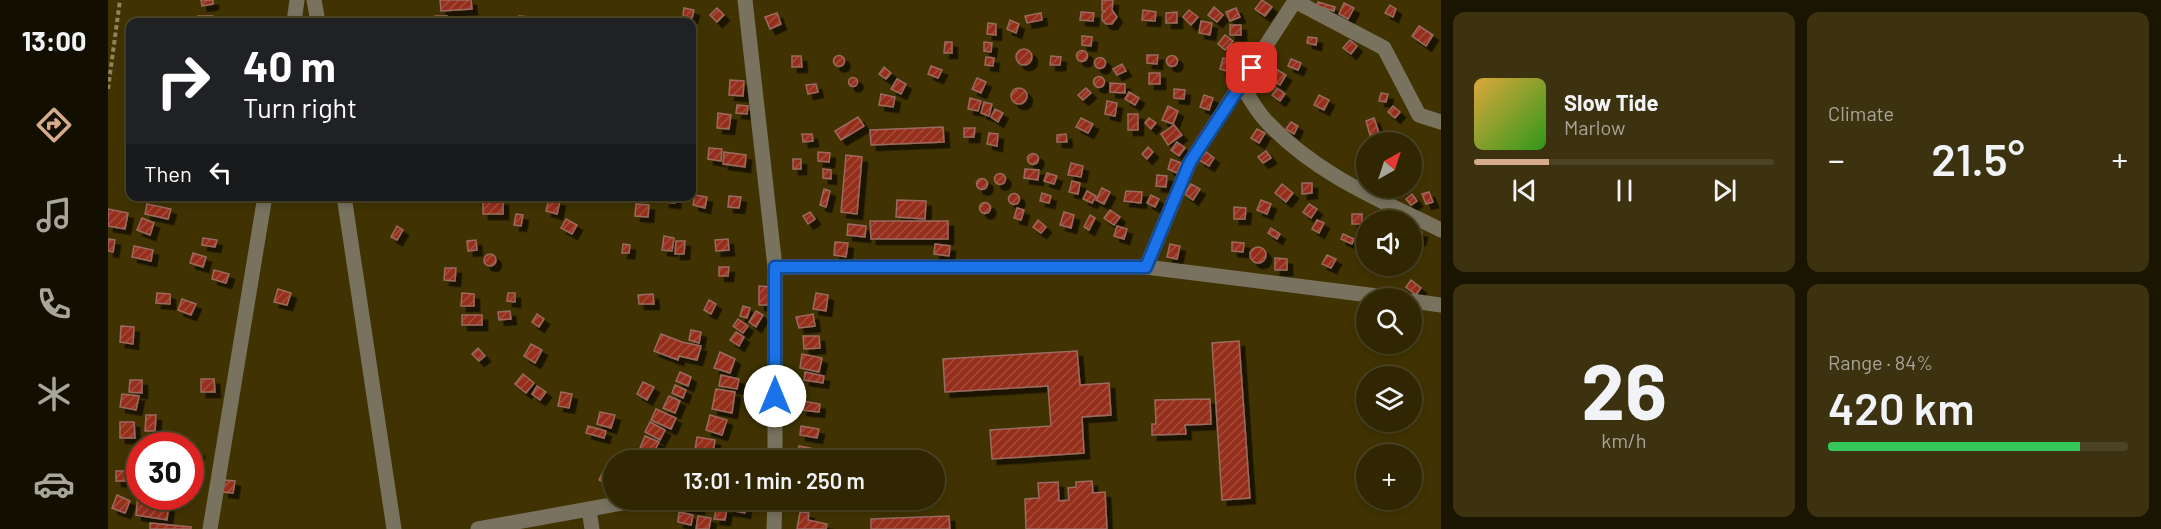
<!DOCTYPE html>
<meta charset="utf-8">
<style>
:root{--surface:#302601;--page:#3c3210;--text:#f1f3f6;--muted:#a8a599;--line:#4b4323;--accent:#d6ab8b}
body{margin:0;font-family:Barlow,sans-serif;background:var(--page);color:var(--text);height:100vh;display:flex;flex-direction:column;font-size:22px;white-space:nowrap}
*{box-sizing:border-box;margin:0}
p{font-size:20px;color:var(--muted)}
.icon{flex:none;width:33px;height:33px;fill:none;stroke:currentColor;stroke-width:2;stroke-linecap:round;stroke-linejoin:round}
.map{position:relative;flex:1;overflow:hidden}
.details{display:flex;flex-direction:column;gap:12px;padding:12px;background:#1a1501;width:720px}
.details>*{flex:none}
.top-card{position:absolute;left:18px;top:18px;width:570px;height:183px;border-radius:12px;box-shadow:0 3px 9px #0003,0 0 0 2px var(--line);background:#202124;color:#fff;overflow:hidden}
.needle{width:39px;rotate:39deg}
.controls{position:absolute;left:1248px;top:132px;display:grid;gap:12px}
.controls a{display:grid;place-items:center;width:66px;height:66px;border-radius:50%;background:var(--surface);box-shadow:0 3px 9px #0003,0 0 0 2px var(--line);font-size:30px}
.speed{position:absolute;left:18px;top:432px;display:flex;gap:12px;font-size:30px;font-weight:700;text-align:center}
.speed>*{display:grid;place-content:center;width:78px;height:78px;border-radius:50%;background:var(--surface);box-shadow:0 3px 9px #0003,0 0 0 2px var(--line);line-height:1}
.speed .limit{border:9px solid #d22;background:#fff;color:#111}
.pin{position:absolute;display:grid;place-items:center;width:51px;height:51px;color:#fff;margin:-26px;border-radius:12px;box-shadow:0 3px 9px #0006}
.me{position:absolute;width:66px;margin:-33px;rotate:0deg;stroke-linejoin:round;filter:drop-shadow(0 0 4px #0008)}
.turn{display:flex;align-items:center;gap:21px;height:126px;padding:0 18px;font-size:27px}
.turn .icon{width:78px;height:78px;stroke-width:2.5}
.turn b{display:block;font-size:42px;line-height:51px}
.then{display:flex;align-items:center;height:57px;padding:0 18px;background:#0003;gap:12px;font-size:22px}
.big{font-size:45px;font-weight:600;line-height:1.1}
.details .widget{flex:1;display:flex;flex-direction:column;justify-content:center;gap:9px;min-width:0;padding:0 21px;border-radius:12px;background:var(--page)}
.details .dial{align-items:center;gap:0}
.dial b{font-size:78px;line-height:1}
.song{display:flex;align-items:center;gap:18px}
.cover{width:72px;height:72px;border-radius:9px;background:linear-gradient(135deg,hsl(40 70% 55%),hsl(110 70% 35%))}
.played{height:6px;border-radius:3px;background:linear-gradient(90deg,var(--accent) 25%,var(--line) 25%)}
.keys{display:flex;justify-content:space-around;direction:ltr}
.heat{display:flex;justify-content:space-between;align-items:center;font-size:33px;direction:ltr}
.charge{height:9px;border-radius:4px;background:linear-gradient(90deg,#34c759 84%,var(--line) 0)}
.details .tiles{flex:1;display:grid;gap:12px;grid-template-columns:repeat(2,1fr)}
.trip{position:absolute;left:495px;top:450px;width:342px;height:60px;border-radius:30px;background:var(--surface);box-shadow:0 3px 9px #0003,0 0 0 2px var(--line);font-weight:600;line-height:60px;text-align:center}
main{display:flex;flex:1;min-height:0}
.tab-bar{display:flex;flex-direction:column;width:108px;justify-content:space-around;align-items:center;background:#130f00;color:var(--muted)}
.tab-bar .icon{width:42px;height:42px}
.tab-bar .current{color:var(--accent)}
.tab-bar b{font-size:27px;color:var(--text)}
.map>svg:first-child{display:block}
.building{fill:url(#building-hatch);stroke:#9b6a60;stroke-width:1.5;filter:url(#shadow)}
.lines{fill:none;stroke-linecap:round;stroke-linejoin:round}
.path{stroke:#8e835c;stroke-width:4;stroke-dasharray:4.5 3;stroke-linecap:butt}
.street{stroke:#78725f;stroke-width:15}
.route-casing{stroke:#114b97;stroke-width:15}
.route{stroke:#1a73e8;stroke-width:10}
</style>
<main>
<nav class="tab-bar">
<b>13:00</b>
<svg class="icon current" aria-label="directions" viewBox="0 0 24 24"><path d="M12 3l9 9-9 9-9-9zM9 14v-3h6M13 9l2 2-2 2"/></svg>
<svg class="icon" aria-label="music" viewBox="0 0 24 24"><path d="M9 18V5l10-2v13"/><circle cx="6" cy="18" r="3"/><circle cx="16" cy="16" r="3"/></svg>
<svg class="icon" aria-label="phone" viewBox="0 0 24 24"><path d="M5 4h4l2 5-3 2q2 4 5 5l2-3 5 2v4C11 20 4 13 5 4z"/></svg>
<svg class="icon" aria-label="climate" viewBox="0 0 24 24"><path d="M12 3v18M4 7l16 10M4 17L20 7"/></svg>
<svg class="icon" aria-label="car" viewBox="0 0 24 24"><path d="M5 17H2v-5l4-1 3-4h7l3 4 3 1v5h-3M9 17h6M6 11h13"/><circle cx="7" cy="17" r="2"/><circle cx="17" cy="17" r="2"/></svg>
</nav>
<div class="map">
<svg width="1333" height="529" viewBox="0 0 1333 529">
<defs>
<pattern id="building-hatch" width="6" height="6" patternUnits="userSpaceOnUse" patternTransform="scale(1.5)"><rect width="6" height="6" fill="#962e1b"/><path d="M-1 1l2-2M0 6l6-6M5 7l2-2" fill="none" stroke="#a54d3c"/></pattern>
<filter id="shadow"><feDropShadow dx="5.5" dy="5.5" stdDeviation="0" flood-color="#0009"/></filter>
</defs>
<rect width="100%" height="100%" fill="#403301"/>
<!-- building -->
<g class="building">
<path d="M93 0H105V4L94 6Z"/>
<path d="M332 0H363L364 9 333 11Z"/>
<path d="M994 0H1005L1004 10 1009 17 1004 24H998L994 20V14L997 11H994Z"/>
<path d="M1154 0 1164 7 1157 16 1147 9Z"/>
<path d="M1210 2 1227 7 1226 11 1209 6Z"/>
<path d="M1236 3 1246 8 1240 19 1231 14Z"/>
<path d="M1282 5 1288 9 1285 17 1277 13Z"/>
<path d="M1106 7 1115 15 1109 22 1100 15Z"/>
<path d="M576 8 586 10 584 18 575 16Z"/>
<path d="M609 8 616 15 609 22 602 15Z"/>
<path d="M1128 8 1132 17 1122 21 1118 12Z"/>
<path d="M1035 10 1048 12 1047 21 1034 20Z"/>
<path d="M1081 10 1090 17 1083 25 1075 17Z"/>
<path d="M973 12 986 13 985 21 972 20Z"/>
<path d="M1069 12V23H1058V13Z"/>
<path d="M669 13 673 24 662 29 657 17Z"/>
<path d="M933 13 934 20 919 23 917 16Z"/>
<path d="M90 16H105V22H91Z"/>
<path d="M327 16H339V22H326Z"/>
<path d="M411 16 422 17V22H411Z"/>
<path d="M902 20 911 24 908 33 899 29Z"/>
<path d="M1093 21 1104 23 1102 35 1091 33Z"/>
<path d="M880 23 888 24V35L879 34Z"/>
<rect x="1122" y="25" width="11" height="10"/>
<path d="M1311 26 1325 35 1318 46 1304 36Z"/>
<path d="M1117 35 1125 41 1117 50 1110 44Z"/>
<path d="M974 36 984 37 983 46 974 45Z"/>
<path d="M1200 37 1209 38 1208 45 1199 43Z"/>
<path d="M1242 40 1249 46 1243 54 1235 48Z"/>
<path d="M837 42H844V53H836Z"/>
<path d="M876 42 884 43 883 52 876 51Z"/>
<path d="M1133 48 1141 53 1136 61 1127 55Z"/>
<circle cx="916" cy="57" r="8"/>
<circle cx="974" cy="56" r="5.5"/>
<path d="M1039 55H1050L1049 64 1039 63Z"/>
<circle cx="1064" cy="61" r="5.5"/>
<circle cx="731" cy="61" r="5.5"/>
<path d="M684 56H693L694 67H684Z"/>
<path d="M943 56 953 57 952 65H942Z"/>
<path d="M878 57 886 58 885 66 877 65Z"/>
<circle cx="992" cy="63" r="5.5"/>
<path d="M1115 58 1125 61 1122 72 1112 69Z"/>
<path d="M1183 59 1193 63 1190 70 1180 66Z"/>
<path d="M1014 64 1018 71 1009 75 1005 69Z"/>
<path d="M823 66 834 70 830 78 820 74Z"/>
<path d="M776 67 783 73 778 79 771 74Z"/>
<path d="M1168 69 1178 75 1172 85 1162 79Z"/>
<rect x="1041" y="73" width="11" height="11"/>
<circle cx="991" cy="82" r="5.5"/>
<circle cx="745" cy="82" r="4.5"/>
<path d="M869 78 878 82 873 93 864 89Z"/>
<path d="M789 79 798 84 793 94 783 89Z"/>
<path d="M622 80 636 81 635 96 621 95Z"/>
<path d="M1002 83 1017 84V93L1002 92Z"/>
<path d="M708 84 710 92 700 94 698 85Z"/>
<path d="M978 88 983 93 975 100 970 95Z"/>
<path d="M1169 88 1177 94 1172 101 1164 95Z"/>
<circle cx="911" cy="96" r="8"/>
<path d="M1066 89 1077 90 1076 99 1066 98Z"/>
<path d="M1021 92 1031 98 1027 105 1017 99Z"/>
<path d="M1273 93 1280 94 1278 102 1271 101Z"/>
<path d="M773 94 787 97 785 107 771 105Z"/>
<path d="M1096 95 1105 98 1101 110 1092 107Z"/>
<path d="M1211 95 1221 100 1216 110 1206 105Z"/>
<path d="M862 98 873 101 870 111 860 109Z"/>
<path d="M999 101 1009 103 1007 116 997 114Z"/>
<path d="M876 102 884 104 881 116 873 113Z"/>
<path d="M629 105 640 106 639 114 628 113Z"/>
<path d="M1060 106 1070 111 1065 124 1054 120Z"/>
<path d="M1285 106 1292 112 1287 118 1280 112Z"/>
<path d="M887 109 895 113 890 122 883 117Z"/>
<path d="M610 113 623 115 621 129 609 128Z"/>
<rect x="1020" y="114" width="10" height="16"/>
<path d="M750 117 756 126 733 140 727 131Z"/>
<path d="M973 118 985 124 980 133 968 127Z"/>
<path d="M1041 118 1048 123 1043 129 1037 123Z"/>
<path d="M1266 118 1271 133 1262 135 1258 121Z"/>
<path d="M1183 122 1190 126 1186 134 1178 129Z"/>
<path d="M1066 125 1074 135 1060 145 1053 134Z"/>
<path d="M835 127 836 142 763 145 762 130Z"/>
<path d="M856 128H867L866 137H856Z"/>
<path d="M1149 129 1157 133 1151 143 1143 138Z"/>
<path d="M881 133 890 134 889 146 879 144Z"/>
<path d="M694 134H704L705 141 695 142Z"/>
<path d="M958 134 959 142H949V135Z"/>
<path d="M1069 142 1077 148 1071 156 1063 150Z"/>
<path d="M1040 147 1045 152 1039 159 1034 154Z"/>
<path d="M601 148 614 149 613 161 600 159Z"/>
<path d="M1097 151 1106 158 1101 166 1091 160Z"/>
<path d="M1158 151 1163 158 1155 163 1150 157Z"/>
<path d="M616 152 638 155 637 167 615 164Z"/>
<path d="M710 152 722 153 721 162 710 161Z"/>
<circle cx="925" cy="159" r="5.5"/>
<path d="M738 155 754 157 749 214 733 212Z"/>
<rect x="685" y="159" width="8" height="10"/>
<path d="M1063 159 1073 163 1069 173 1060 169Z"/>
<path d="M963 163 975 166 973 177 960 175Z"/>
<path d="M715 169 723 170V179L715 178Z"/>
<path d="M917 169 931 170 930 180 916 178Z"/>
<path d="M939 173 949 176 946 184 936 181Z"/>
<circle cx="892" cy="179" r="5.5"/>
<path d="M1049 175 1059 176 1058 187 1048 186Z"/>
<circle cx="874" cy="184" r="5.5"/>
<path d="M964 181 972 183 970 194 961 192Z"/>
<path d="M1194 183H1204V193L1194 194Z"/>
<path d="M1083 184 1092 189 1085 200 1077 194Z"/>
<path d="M1174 184 1185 193 1178 202 1167 193Z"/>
<path d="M994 188 1002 192 996 204 988 200Z"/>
<path d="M716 189 722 191 718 207 712 205Z"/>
<path d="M979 191 988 196 984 203 975 199Z"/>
<path d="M1018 191 1034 192 1033 203 1016 201Z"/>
<path d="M1321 192 1325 202 1318 204 1314 194Z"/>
<path d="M934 193 943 196 941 203 932 201Z"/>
<circle cx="906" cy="199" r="5.5"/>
<path d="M1304 194 1309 201 1303 205 1298 199Z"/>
<path d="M587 195 599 197 597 208 585 205Z"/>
<path d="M1043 195 1051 199 1047 207 1039 203Z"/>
<path d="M556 196H567V203L556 202Z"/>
<path d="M621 196 633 197 631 208 620 207Z"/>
<path d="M441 199 452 201 449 214 438 211Z"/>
<rect x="375" y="200" width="20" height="14"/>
<path d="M789 200 818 201 817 219 788 217Z"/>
<path d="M1153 200 1163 204 1159 214 1149 210Z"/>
<circle cx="877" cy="208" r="5.5"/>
<path d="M39 204 63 209 60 219 37 214Z"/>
<path d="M528 204 541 205 540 217 527 216Z"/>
<path d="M1201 204 1209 209 1203 218 1195 212Z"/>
<path d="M1126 207 1138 208 1137 219H1126Z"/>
<path d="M909 208 916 210 913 220 906 218Z"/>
<path d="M0 209 20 213 17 229 0 226Z"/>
<path d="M1002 210 1012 217 1006 225 996 218Z"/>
<path d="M702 212 707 219 700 224 695 216Z"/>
<path d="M956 212 966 215 963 228 952 225Z"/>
<path d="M408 214 415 215 413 226 406 225Z"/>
<rect x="1244" y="214" width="10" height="10"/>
<path d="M982 215 987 218 981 230 976 227Z"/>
<path d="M34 218 46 223 42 235 29 230Z"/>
<path d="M458 219 469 225 464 234 453 228Z"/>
<path d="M930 220 938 227 933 233 925 227Z"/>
<path d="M1209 220 1216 223 1211 233 1204 229Z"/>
<path d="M762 221H840V239H763Z"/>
<path d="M740 224 758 226 757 237 739 235Z"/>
<path d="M289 226 295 230 289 240 283 237Z"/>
<path d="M1009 226 1019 229 1016 239 1006 236Z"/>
<path d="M1163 228 1172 234 1169 239 1160 233Z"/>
<path d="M1305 230 1314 232 1312 240 1304 239Z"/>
<path d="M1235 234 1246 239 1244 244 1233 239Z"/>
<path d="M556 236 566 238 564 251 554 250Z"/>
<path d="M95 238 109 240 107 247 94 245Z"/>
<path d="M0 239 7 240 5 252 0 251Z"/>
<path d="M620 239 621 250 608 251 607 240Z"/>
<path d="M368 240 369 250 360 251 359 241Z"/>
<path d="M568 241H577L576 254H567Z"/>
<path d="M727 242 740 243 738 257 726 255Z"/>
<path d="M1124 242 1136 243 1135 252 1124 251Z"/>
<path d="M515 244 522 245 521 253H514Z"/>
<path d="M827 244 842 246 841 256 826 254Z"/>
<path d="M1062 244 1072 246 1069 259 1059 257Z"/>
<path d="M26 246 45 250 43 261 24 257Z"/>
<circle cx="1150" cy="255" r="8"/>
<path d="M85 253 98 257 95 267 82 263Z"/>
<circle cx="382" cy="260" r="6"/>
<path d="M1219 255 1228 259 1223 268 1214 264Z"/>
<path d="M1167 258 1179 259V270H1167Z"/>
<path d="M611 267H621L620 276H611Z"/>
<path d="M337 268H348L347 281 336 280Z"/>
<path d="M106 270 121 274 118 283 104 279Z"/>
<path d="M1303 280 1313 288 1308 295 1298 287Z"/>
<path d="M651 286 663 287V305H651Z"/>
<path d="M170 289 183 293 179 305 166 302Z"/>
<path d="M49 293 62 294V304L48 303Z"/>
<path d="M354 293 366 294V306H353Z"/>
<path d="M400 293H407V302L399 301Z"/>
<path d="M708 293 720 295 718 311 705 309Z"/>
<path d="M545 294 546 304H531L530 295Z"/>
<path d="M74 299 88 304 83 315 70 310Z"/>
<path d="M601 300 608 304 603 314 596 310Z"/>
<path d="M635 306 642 308 639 318 632 316Z"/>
<path d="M402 311 403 319 391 320 390 312Z"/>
<path d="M648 311 655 315 648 327 641 322Z"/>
<path d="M429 314 436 319 431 327 424 322Z"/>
<path d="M705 314 707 326 691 328 688 317Z"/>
<rect x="354" y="315" width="20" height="10"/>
<path d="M630 319 640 326 635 333 625 326Z"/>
<path d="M13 326 26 327 25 344 12 342Z"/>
<path d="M583 330 593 332 591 343 581 340Z"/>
<path d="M628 332 636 337 631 346 622 340Z"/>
<path d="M553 334 574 342 593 346 589 360 571 356 570 360 546 351Z"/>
<path d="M695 336H711L712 348 696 349Z"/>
<path d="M1131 341 1142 498 1114 500 1104 343Z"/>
<path d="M423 344 434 350 427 363 416 356Z"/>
<path d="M370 348 377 356 371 361 364 354Z"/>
<path d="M969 351 972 385 1001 383 1003 415 974 417 976 453 884 459 882 430 943 426 940 386 837 392 835 359Z"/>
<path d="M612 352 627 359 622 373 606 368Z"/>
<path d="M694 354 714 358 711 372 692 368Z"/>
<path d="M572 372 583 377 580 386 568 381Z"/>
<path d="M697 372 716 376 715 383 696 380Z"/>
<path d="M415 374 426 383 418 393 407 384Z"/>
<path d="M613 375 631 379 629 389 611 386Z"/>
<path d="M93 379H106L107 392H93Z"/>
<path d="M22 380H34V393L21 392Z"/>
<path d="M535 382 546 387 539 400 529 394Z"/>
<path d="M567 385 578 390 575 398 564 393Z"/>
<path d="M429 386 438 392 432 400 424 394Z"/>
<path d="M608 389 627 392 624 413 604 409Z"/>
<path d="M453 392 464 394 461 408 450 406Z"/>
<path d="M14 394 31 396 28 410 12 407Z"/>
<path d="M561 396 572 401 567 413 555 408Z"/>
<path d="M1102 399 1103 424 1077 425 1078 434 1044 435V424H1048L1047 400Z"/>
<path d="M695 401 712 404 711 412 693 410Z"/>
<path d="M548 409 568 418 563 429 543 420Z"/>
<path d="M492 412 507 415 503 428 489 424Z"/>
<path d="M38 415H48L47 431H37Z"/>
<path d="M602 415 619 420 614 435 598 430Z"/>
<path d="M12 422H26L27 438H12Z"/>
<path d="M542 422 557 430 552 440 537 432Z"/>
<path d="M480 426 498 431 496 438 478 433Z"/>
<path d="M693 426 711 429 709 438 692 435Z"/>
<path d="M537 436 551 442 545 454 532 448Z"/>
<path d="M589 437 607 440 605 453 587 450Z"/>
<path d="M67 438 79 440 78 446H66Z"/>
<path d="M691 446 712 450 710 460 689 456Z"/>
<path d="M82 449 91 451 89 464 82 463Z"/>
<path d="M496 470 506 474 503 486 491 480Z"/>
<rect x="8" y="471" width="14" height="10"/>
<path d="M116 480 127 481 125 493 115 492Z"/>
<path d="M984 481 985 493 997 492 999 529H918L917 499 931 498 930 483 950 482 951 501 961 500 960 488 968 487V482Z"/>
<path d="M31 484 32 496H62L59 520 28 515Z"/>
<path d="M9 495 22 501 17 513 4 508Z"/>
<path d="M574 500H593L591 509 573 507Z"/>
<path d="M622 500H639L637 513 620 510Z"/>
<path d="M691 500H704L703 505 690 503Z"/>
<path d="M609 506 619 508 617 520 606 519Z"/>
<path d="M571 512 585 515 583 525 570 522Z"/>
<path d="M692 512 701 513 700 520 719 524 718 529H689Z"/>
<path d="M590 516 603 518 601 529H588Z"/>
<path d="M841 516 842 529H763V519Z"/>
<path d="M42 523 83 527V529H42Z"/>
</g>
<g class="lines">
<!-- path -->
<path class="path" d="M0 89 12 0"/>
<!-- street -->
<g class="street">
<path d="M206 0 210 22"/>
<path d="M637 0 667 267V460"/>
<path d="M186 22 189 0"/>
<path d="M1133 84C1141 97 1149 112 1159 122 1208 174 1270 199 1333 230"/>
<path d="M236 196 286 529"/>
<path d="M667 267H1038L1082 162 1187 1 1276 48 1311 115 1333 122"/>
<path d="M1038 267 1285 298"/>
<path d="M1304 301 1333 305"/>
<path d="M481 510 484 529"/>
<path d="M102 529 157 196"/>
<path d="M370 529 531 500"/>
<path d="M666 529 667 500"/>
</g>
</g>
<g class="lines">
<defs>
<path id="route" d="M667 396V267H1038L1082 162 1144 68"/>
</defs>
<!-- route casing -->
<use href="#route" class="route-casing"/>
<!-- route -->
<use href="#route" class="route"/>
</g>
</svg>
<div class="controls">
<a><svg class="needle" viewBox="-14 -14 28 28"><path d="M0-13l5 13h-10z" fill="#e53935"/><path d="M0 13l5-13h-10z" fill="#a8a599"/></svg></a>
<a><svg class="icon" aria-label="sound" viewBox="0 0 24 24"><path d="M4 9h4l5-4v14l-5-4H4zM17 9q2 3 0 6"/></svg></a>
<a><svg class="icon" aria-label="search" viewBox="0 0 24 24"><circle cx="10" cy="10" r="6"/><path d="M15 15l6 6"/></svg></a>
<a><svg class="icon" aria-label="layers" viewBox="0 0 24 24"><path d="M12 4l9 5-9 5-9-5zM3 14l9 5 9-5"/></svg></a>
<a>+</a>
</div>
<div class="speed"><div class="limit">30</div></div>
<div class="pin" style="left:1144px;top:68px;background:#d93025"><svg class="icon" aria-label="arrive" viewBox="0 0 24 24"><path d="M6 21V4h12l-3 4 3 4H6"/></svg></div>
<svg class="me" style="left:667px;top:396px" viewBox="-20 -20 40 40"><circle r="19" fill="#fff"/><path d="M0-13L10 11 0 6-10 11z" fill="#1a73e8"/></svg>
<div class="trip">13:01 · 1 min · 250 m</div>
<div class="top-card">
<div class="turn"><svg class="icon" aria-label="right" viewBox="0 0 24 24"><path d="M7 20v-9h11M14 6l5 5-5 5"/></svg><div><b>40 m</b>Turn right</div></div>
<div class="then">Then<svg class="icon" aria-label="left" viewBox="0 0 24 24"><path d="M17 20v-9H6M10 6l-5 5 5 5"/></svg></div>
</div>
</div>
<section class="details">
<div class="tiles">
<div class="widget">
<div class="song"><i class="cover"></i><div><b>Slow Tide</b><p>Marlow</p></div></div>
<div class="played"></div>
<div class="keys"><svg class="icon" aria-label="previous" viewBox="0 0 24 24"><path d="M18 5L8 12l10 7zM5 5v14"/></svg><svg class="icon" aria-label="pause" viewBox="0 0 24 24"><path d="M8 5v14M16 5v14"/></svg><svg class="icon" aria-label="next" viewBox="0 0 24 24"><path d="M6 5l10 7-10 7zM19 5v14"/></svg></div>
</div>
<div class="widget"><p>Climate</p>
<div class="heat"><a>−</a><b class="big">21.5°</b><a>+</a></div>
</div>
<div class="widget dial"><b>26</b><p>km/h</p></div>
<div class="widget"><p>Range · 84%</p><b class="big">420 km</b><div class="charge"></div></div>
</div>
</section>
</main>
